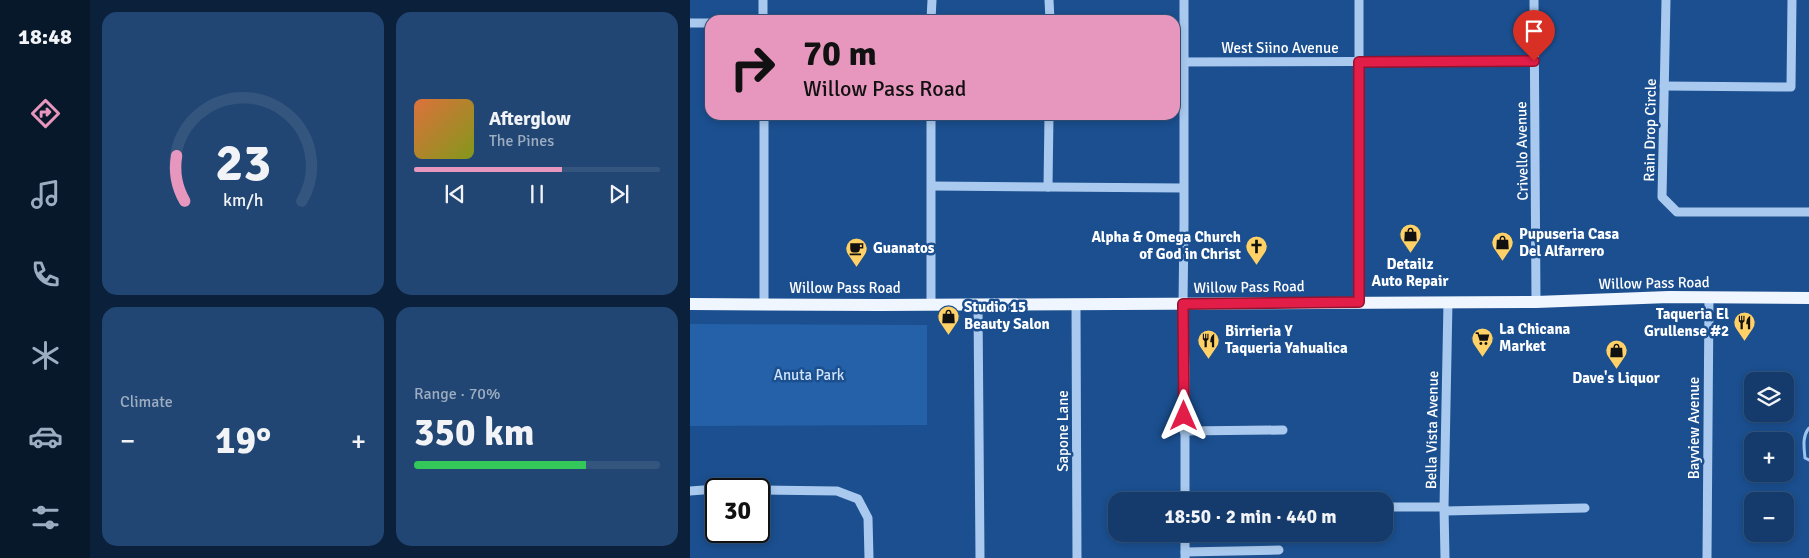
<!DOCTYPE html>
<meta charset="utf-8">
<style>
:root{--surface:#143b6b;--page:#214673;--text:#f1f3f6;--muted:#9dadc1;--line:#33557e;--accent:#e797bd}
body{margin:0;font-family:Signika,sans-serif;background:var(--page);color:var(--text);height:100vh;display:flex;flex-direction:column;font-size:19px;white-space:nowrap}
*{box-sizing:border-box;margin:0}
p{font-size:16px;color:var(--muted)}
.icon{flex:none;width:28px;height:28px;fill:none;stroke:currentColor;stroke-width:2;stroke-linecap:round;stroke-linejoin:round}
.map{position:relative;flex:1;overflow:hidden}
.drawer{display:flex;flex-direction:column;gap:12px;padding:12px;background:#0b203b;width:600px}
.drawer>*{flex:none}
.top-card{position:absolute;left:15px;top:15px;width:475px;height:105px;border-radius:15px;box-shadow:0 2px 8px #0003,0 0 0 1px var(--line);background:#e797bd;color:#111;overflow:hidden}
.buttons{position:absolute;left:1054px;top:372px;display:grid;gap:10px}
.buttons a{display:grid;place-items:center;width:50px;height:50px;border-radius:10px;background:var(--surface);box-shadow:0 2px 8px #0003,0 0 0 1px var(--line);font-size:25px}
.speed{position:absolute;left:15px;top:478px;display:flex;gap:10px;font-size:25px;font-weight:700;text-align:center}
.speed>*{display:grid;place-content:center;width:65px;height:65px;border-radius:50%;background:var(--surface);box-shadow:0 2px 8px #0003,0 0 0 1px var(--line);line-height:1}
.speed .limit{border:2px solid #111;border-radius:8px;background:#fff;color:#111}
.pin{position:absolute;display:grid;place-items:center;width:42px;height:42px;color:#fff;margin:-51px -21px;border-radius:50% 50% 50% 0;rotate:-45deg;box-shadow:0 0 5px #0007}
.pin .icon{rotate:45deg}
.me{position:absolute;width:55px;margin:-28px;rotate:0deg;stroke-linejoin:round;filter:drop-shadow(0 0 4px #0008)}
.turn{display:flex;align-items:center;gap:18px;height:105px;padding:0 15px;font-size:22px}
.turn .icon{width:65px;height:65px;stroke-width:2.5}
.turn b{display:block;font-size:35px;line-height:42px}
.big{font-size:38px;font-weight:700;line-height:1.1}
.drawer .card{flex:1;display:flex;flex-direction:column;justify-content:center;gap:8px;min-width:0;padding:0 18px;border-radius:15px;background:var(--page)}
.drawer .dial{align-items:center;gap:0}
.dial svg{height:130px;overflow:visible;fill:none;stroke:var(--line);stroke-width:7;stroke-linecap:round;text-anchor:middle}
.dial text{fill:var(--text);stroke:none}
.song{display:flex;align-items:center;gap:15px}
.cover{width:60px;height:60px;border-radius:8px;background:linear-gradient(135deg,hsl(20 70% 55%),hsl(70 70% 35%))}
.played{height:5px;border-radius:2px;background:linear-gradient(90deg,var(--accent) 60%,var(--line) 60%)}
.keys{display:flex;justify-content:space-around;direction:ltr}
.heat{display:flex;justify-content:space-between;align-items:center;font-size:28px;direction:ltr}
.charge{height:8px;border-radius:4px;background:linear-gradient(90deg,#34c759 70%,var(--line) 0)}
.drawer .tiles{flex:1;display:grid;gap:12px;grid-template-columns:repeat(2,1fr)}
.trip{position:absolute;left:418px;top:492px;width:285px;height:50px;border-radius:15px;background:var(--surface);box-shadow:0 2px 8px #0003,0 0 0 1px var(--line);font-weight:700;line-height:50px;text-align:center}
main{display:flex;flex:1;min-height:0}
.tab-bar{display:flex;flex-direction:column;width:90px;justify-content:space-around;align-items:center;background:#08182b;color:var(--muted)}
.tab-bar .icon{width:35px;height:35px}
.tab-bar .selected{color:var(--accent)}
.tab-bar b{font-size:22px;color:var(--text)}
.map>svg:first-child{display:block}
.green{fill:#2461a8}
.lines{fill:none;stroke-linecap:round;stroke-linejoin:round}
.stream{stroke:#9cc4f0;stroke-width:3}
.minor{stroke:#a9c9ee;stroke-width:9}
.major{stroke:#f0f6ff;stroke-width:12}
.route-casing{stroke:#92132f;stroke-width:12}
.route{stroke:#e11d48;stroke-width:9}
.labels{text-anchor:middle;stroke-width:5;stroke-linejoin:round;paint-order:stroke}
.street-label{font-size:15px;fill:#fff;stroke:#1b4f8f}
.poi-label{font-size:15px;font-weight:bold;fill:#fff;stroke:#1b4f8f;text-anchor:start}
.park-label{font-size:15px;fill:#cfe3fa;stroke:#1b4f8f}
</style>
<main>
<nav class="tab-bar">
<b>18:48</b>
<svg class="icon selected" aria-label="directions" viewBox="0 0 24 24"><path d="M12 3l9 9-9 9-9-9zM9 14v-3h6M13 9l2 2-2 2"/></svg>
<svg class="icon" aria-label="music" viewBox="0 0 24 24"><path d="M9 18V5l10-2v13"/><circle cx="6" cy="18" r="3"/><circle cx="16" cy="16" r="3"/></svg>
<svg class="icon" aria-label="phone" viewBox="0 0 24 24"><path d="M5 4h4l2 5-3 2q2 4 5 5l2-3 5 2v4C11 20 4 13 5 4z"/></svg>
<svg class="icon" aria-label="climate" viewBox="0 0 24 24"><path d="M12 3v18M4 7l16 10M4 17L20 7"/></svg>
<svg class="icon" aria-label="car" viewBox="0 0 24 24"><path d="M5 17H2v-5l4-1 3-4h7l3 4 3 1v5h-3M9 17h6M6 11h13"/><circle cx="7" cy="17" r="2"/><circle cx="17" cy="17" r="2"/></svg>
<svg class="icon" aria-label="filters" viewBox="0 0 24 24"><path d="M4 7h16M4 17h16"/><circle cx="9" cy="7" r="2"/><circle cx="15" cy="17" r="2"/></svg>
</nav>
<section class="drawer">
<div class="tiles">
<div class="card dial"><svg viewBox="0 0 100 80">
<path d="M14 69A42 42 0 1 1 86 69"/>
<path d="M14 69A42 42 0 0 1 9 41" stroke="#e797bd"/>
<text x="50" y="56" font-size="32" font-weight="700">23</text>
<text x="50" y="72" font-size="11">km/h</text>
</svg></div>
<div class="card">
<div class="song"><i class="cover"></i><div><b>Afterglow</b><p>The Pines</p></div></div>
<div class="played"></div>
<div class="keys"><svg class="icon" aria-label="previous" viewBox="0 0 24 24"><path d="M18 5L8 12l10 7zM5 5v14"/></svg><svg class="icon" aria-label="pause" viewBox="0 0 24 24"><path d="M8 5v14M16 5v14"/></svg><svg class="icon" aria-label="next" viewBox="0 0 24 24"><path d="M6 5l10 7-10 7zM19 5v14"/></svg></div>
</div>
<div class="card"><p>Climate</p>
<div class="heat"><a>−</a><b class="big">19°</b><a>+</a></div>
</div>
<div class="card"><p>Range · 70%</p><b class="big">350 km</b><div class="charge"></div></div>
</div>
</section>
<div class="map">
<svg width="1119" height="558" viewBox="0 0 1119 558">
<rect width="100%" height="100%" fill="#1b4f8f"/>
<!-- green -->
<path class="green" d="M0 324 237 325V425L0 426Z"/>
<g class="lines">
<!-- stream -->
<path class="stream" d="M1119 428C1112 436 1114 448 1115 458L1119 460"/>
<!-- minor -->
<g class="minor">
<path d="M359 0 360 20"/>
<path d="M494 0V224L493 304 495 368V501"/>
<path d="M844 0 846 302"/>
<path d="M976 0 972 197 987 212H1119"/>
<path d="M73 20V0"/>
<path d="M241 20 242 0"/>
<path d="M0 23H20"/>
<path d="M485 62 844 61"/>
<path d="M974 86 1101 87 1102 0"/>
<path d="M74 115V304"/>
<path d="M242 186 493 188"/>
<path d="M358 187 359 115"/>
<path d="M669 302V0"/>
<path d="M288 304 290 558"/>
<path d="M386 304 387 558"/>
<path d="M241 305V115"/>
<path d="M494 431 593 430"/>
<path d="M69 490 147 491 168 499 178 518 179 558"/>
<path d="M0 491 26 489"/>
<path d="M694 507H754"/>
<path d="M755 511 895 508"/>
<path d="M495 534V558"/>
<path d="M495 552 589 550"/>
<path d="M755 558 754 507 758 302"/>
<path d="M1017 558 1019 298"/>
</g>
<!-- major -->
<path class="major" d="M0 304 190 305 846 302 979 297 1119 298"/>
</g>
<g class="lines">
<defs>
<path id="route" d="M494 416 493 304 669 302V62L844 61"/>
</defs>
<!-- route casing -->
<use href="#route" class="route-casing"/>
<!-- route -->
<use href="#route" class="route"/>
</g>
<!-- icons -->
<defs>
<symbol id="shop-pin" viewBox="-11 -11 22 30"><path d="M0 17L-7.5 6A9.5 9.5 0 1 1 7.5 6Z" fill="#ffd166" stroke="#1b4f8f"/><path d="M-5-2.5h2.3a2.7 3.5 0 0 1 5.4 0H5L5.5 6h-11ZM-1.5-2.5h3a1.5 2.3 0 0 0-3 0Z" fill="#111"/></symbol>
<symbol id="church-pin" viewBox="-11 -11 22 30"><path d="M0 17L-7.5 6A9.5 9.5 0 1 1 7.5 6Z" fill="#ffd166" stroke="#1b4f8f"/><path d="M-1.2-6h2.4v3.5h3.3v2.4h-3.3V6h-2.4V-.1h-3.3v-2.4h3.3Z" fill="#111"/></symbol>
<symbol id="cafe-pin" viewBox="-11 -11 22 30"><path d="M0 17L-7.5 6A9.5 9.5 0 1 1 7.5 6Z" fill="#ffd166" stroke="#1b4f8f"/><path d="M-5.5-4.5H6V0H3Q3 3.5 0 3.5H-2.5Q-5.5 3.5-5.5 0ZM3-3.2v2h1.7v-2ZM-6 4.5H4V6H-6Z" fill="#111"/></symbol>
<symbol id="restaurant-pin" viewBox="-11 -11 22 30"><path d="M0 17L-7.5 6A9.5 9.5 0 1 1 7.5 6Z" fill="#ffd166" stroke="#1b4f8f"/><path d="M-5-6h1v4h1v-4h1v4h1v-4h1v5L-1.5 .5V6h-2V.5L-5-1ZM5-6V6H3V1.5H1.5Q1.5-4 5-6Z" fill="#111"/></symbol>
<symbol id="supermarket-pin" viewBox="-11 -11 22 30"><path d="M0 17L-7.5 6A9.5 9.5 0 1 1 7.5 6Z" fill="#ffd166" stroke="#1b4f8f"/><path d="M-6-5.5h2.5l.6 2H6L4.5 2H-2.5L-4.4-4H-6ZM-1.5 3.2a1.3 1.3 0 1 0 .1 0ZM3 3.2a1.3 1.3 0 1 0 .1 0Z" fill="#111"/></symbol>
</defs>
<g fill-rule="evenodd">
<use href="#shop-pin" x="708" y="222" width="25" height="34"/>
<use href="#shop-pin" x="800" y="230" width="25" height="34"/>
<use href="#church-pin" x="554" y="234" width="25" height="34"/>
<use href="#cafe-pin" x="154" y="236" width="25" height="34"/>
<use href="#shop-pin" x="246" y="304" width="25" height="34"/>
<use href="#restaurant-pin" x="1042" y="310" width="25" height="34"/>
<use href="#supermarket-pin" x="780" y="326" width="25" height="34"/>
<use href="#restaurant-pin" x="506" y="328" width="25" height="34"/>
<use href="#shop-pin" x="914" y="338" width="25" height="34"/>
</g>
<g class="labels">
<!-- street labels -->
<g class="street-label">
<text x="590" y="53">West Siino Avenue</text>
<text transform="translate(960 130) rotate(-89)" y="5">Rain Drop Circle</text>
<text transform="translate(832 151) rotate(-91)" y="5">Crivello Avenue</text>
<text transform="translate(964 283) rotate(-1)" y="5">Willow Pass Road</text>
<text transform="translate(559 287) rotate(-1)" y="5">Willow Pass Road</text>
<text x="155" y="293">Willow Pass Road</text>
<text transform="translate(1004 428) rotate(-90)" y="5">Bayview Avenue</text>
<text transform="translate(742 430) rotate(-89)" y="5">Bella Vista Avenue</text>
<text transform="translate(373 431) rotate(-90)" y="5">Sapone Lane</text>
</g>
<!-- poi labels -->
<g class="poi-label">
<text x="829" y="239">Pupuseria Casa<tspan x="829" dy="17">Del Alfarrero</tspan></text>
<text x="551" y="242" text-anchor="end">Alpha &amp; Omega Church<tspan x="551" dy="17">of God in Christ</tspan></text>
<text x="183" y="253">Guanatos</text>
<text x="720" y="269" text-anchor="middle">Detailz<tspan x="720" dy="17">Auto Repair</tspan></text>
<text x="274" y="312">Studio 15<tspan x="274" dy="17">Beauty Salon</tspan></text>
<text x="1039" y="319" text-anchor="end">Taqueria El<tspan x="1039" dy="17">Grullense #2</tspan></text>
<text x="809" y="334">La Chicana<tspan x="809" dy="17">Market</tspan></text>
<text x="535" y="336">Birrieria Y<tspan x="535" dy="17">Taqueria Yahualica</tspan></text>
<text x="926" y="383" text-anchor="middle">Dave's Liquor</text>
</g>
<!-- park labels -->
<g class="park-label">
<text x="119" y="380">Anuta Park</text>
</g>
</g>
</svg>
<div class="buttons">
<a><svg class="icon" aria-label="layers" viewBox="0 0 24 24"><path d="M12 4l9 5-9 5-9-5zM3 14l9 5 9-5"/></svg></a>
<a>+</a>
<a>−</a>
</div>
<div class="speed"><div class="limit">30</div></div>
<div class="pin" style="left:844px;top:61px;background:#d93025"><svg class="icon" aria-label="arrive" viewBox="0 0 24 24"><path d="M6 21V4h12l-3 4 3 4H6"/></svg></div>
<svg class="me" style="left:494px;top:416px" viewBox="-20 -20 40 40"><path d="M0-17L14 15 0 8-14 15z" fill="#e11d48" stroke="#fff" stroke-width="4"/></svg>
<div class="trip">18:50 · 2 min · 440 m</div>
<div class="top-card">
<div class="turn"><svg class="icon" aria-label="right" viewBox="0 0 24 24"><path d="M7 20v-9h11M14 6l5 5-5 5"/></svg><div><b>70 m</b>Willow Pass Road</div></div>
</div>
</div>
</main>
